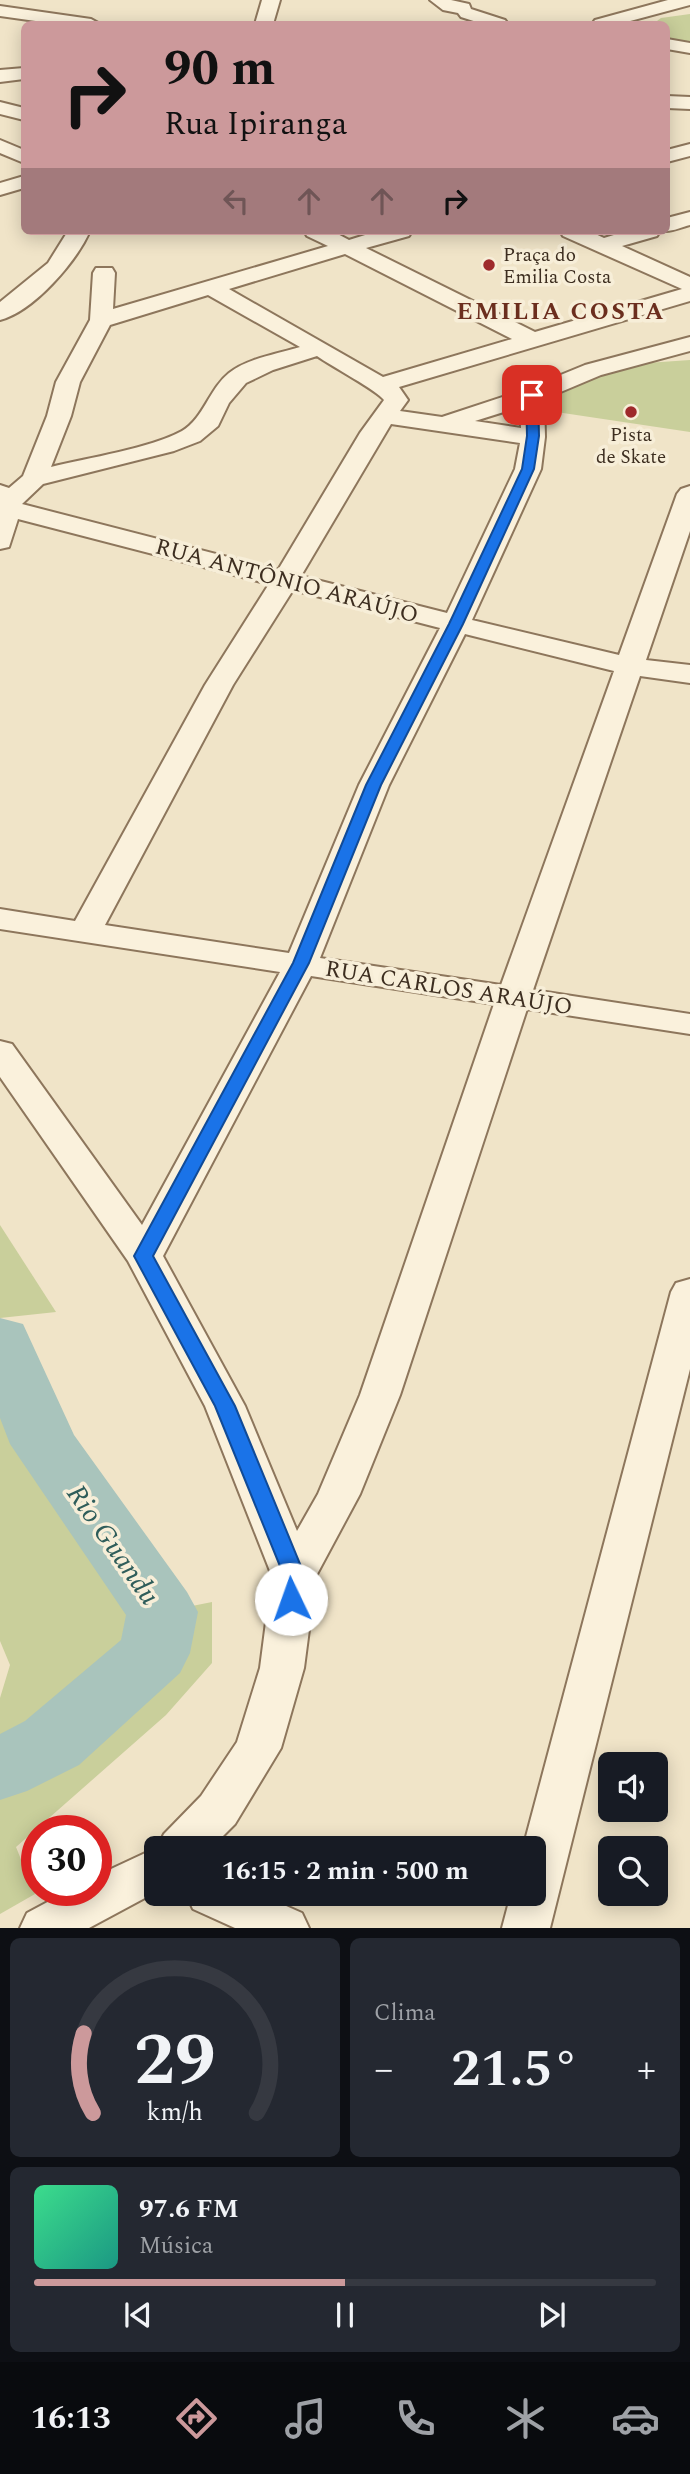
<!DOCTYPE html>
<html lang="pt">
<meta charset="utf-8">
<style>
:root{--surface:#171b24;--page:#242831;--text:#f1f3f6;--muted:#9ea1a6;--line:#363941;--accent:#cc999b}
body{margin:0;font-family:Spectral,serif;background:var(--page);color:var(--text);height:100vh;display:flex;flex-direction:column;font-size:26px;white-space:nowrap}
*{box-sizing:border-box;margin:0}
p{font-size:23px;color:var(--muted)}
.icon{flex:none;width:38px;height:38px;fill:none;stroke:currentColor;stroke-width:2;stroke-linecap:round;stroke-linejoin:round}
.map{position:relative;height:1928px;overflow:hidden}
.details{display:flex;flex-direction:column;gap:10px;padding:10px;background:#0d0f14;flex:1}
.details>*{flex:none}
.top-card{position:absolute;left:21px;top:21px;width:649px;height:214px;border-radius:10px;box-shadow:0 4px 18px #0003;background:#cc999b;color:#111;overflow:hidden}
.controls{position:absolute;left:598px;top:1752px;display:grid;gap:14px}
.controls a{display:grid;place-items:center;width:70px;height:70px;border-radius:10px;background:var(--surface);box-shadow:0 4px 18px #0003;font-size:35px}
.speed{position:absolute;left:21px;top:1815px;display:flex;gap:14px;font-size:35px;font-weight:700;text-align:center}
.speed>*{display:grid;place-content:center;width:91px;height:91px;border-radius:50%;background:var(--surface);box-shadow:0 4px 18px #0003;line-height:1}
.speed .limit{border:10px solid #d22;background:#fff;color:#111}
.pin{position:absolute;display:grid;place-items:center;width:60px;height:60px;color:#fff;margin:-30px;border-radius:14px;box-shadow:0 4px 10px #0006}
.me{position:absolute;width:77px;margin:-38px;rotate:357deg;stroke-linejoin:round;filter:drop-shadow(0 0 5px #0008)}
.turn{display:flex;align-items:center;gap:24px;height:147px;padding:0 28px;font-size:32px}
.turn .icon{width:91px;height:91px;stroke-width:2.5}
.turn b{display:block;font-size:49px;line-height:60px}
.lanes{display:flex;align-items:center;height:66px;padding:0 28px;background:#0003;justify-content:center;gap:35px;direction:ltr}
.lanes .off{opacity:.35}
.big{font-size:52px;font-weight:700;line-height:1.1}
.details .tile{flex:1;display:flex;flex-direction:column;justify-content:center;gap:10px;min-width:0;padding:0 24px;border-radius:10px;background:var(--page)}
.details .dial{align-items:center;gap:0}
.dial svg{height:182px;overflow:visible;fill:none;stroke:var(--line);stroke-width:7;stroke-linecap:round;text-anchor:middle}
.dial text{fill:var(--text);stroke:none}
.song{display:flex;align-items:center;gap:21px}
.cover{width:84px;height:84px;border-radius:10px;background:linear-gradient(135deg,hsl(150 70% 55%),hsl(170 70% 35%))}
.played{height:7px;border-radius:4px;background:linear-gradient(90deg,var(--accent) 50%,var(--line) 50%)}
.keys{display:flex;justify-content:space-around;direction:ltr}
.heat{display:flex;justify-content:space-between;align-items:center;font-size:38px;direction:ltr}
.details .tiles{flex:1;display:grid;gap:10px;grid-template-columns:1fr 1fr}
.tile:last-child{grid-column:span 2}
.trip{position:absolute;left:144px;top:1836px;width:402px;height:70px;border-radius:10px;background:var(--surface);box-shadow:0 4px 18px #0003;font-weight:700;line-height:70px;text-align:center}
.dock{display:flex;height:112px;justify-content:space-around;align-items:center;background:#090b0e;color:var(--muted)}
.dock .icon{width:49px;height:49px}
.dock .active{color:var(--accent)}
.dock b{font-size:32px;color:var(--text)}
.map>svg:first-child{display:block}
.green{fill:#c9cf9b}
.lines{fill:none;stroke-linecap:round;stroke-linejoin:round}
.river{fill:#a9c4bc;fill-rule:evenodd}
.minor-casing{stroke:#8d765c;stroke-width:4}
.minor{fill:#faf1dc;fill-rule:evenodd}
.route{fill:#1a73e8;stroke:#114b97;stroke-width:2}
.poi-dot{fill:#9e2a2b;stroke:#f7eed8;stroke-width:2.5}
.labels{text-anchor:middle;stroke-width:7;stroke-linejoin:round;paint-order:stroke}
.far-poi-label{font-size:19px;fill:#3d2e20;stroke:#f7eed8;text-anchor:start}
.street-label{font-size:23px;fill:#3d2e20;stroke:#f7eed8}
.far-district-label{font-size:24px;font-weight:bold;letter-spacing:2px;fill:#6b2e1e;stroke:#f7eed8}
.near-water-label{font-size:28px;font-style:italic;fill:#2f5d5a;stroke:#f7eed8}
</style>
<div class="map">
<svg width="690" height="1928" viewBox="0 0 690 1928">
<rect width="100%" height="100%" fill="#f0e4c8"/>
<!-- green -->
<g class="green">
<path d="M690 14V45L668 41 667 24H653L661 18Z"/>
<path d="M690 360V432L543 410 564 390 618 365Z"/>
<path d="M0 1225 56 1312 0 1318Z"/>
<path d="M0 1340 44 1444 162 1612 212 1602V1663L166 1715 16 1847 35 1894 0 1914V1698L10 1665 0 1641Z"/>
</g>
<g class="lines">
<!-- river -->
<path class="river" d="M0 1318 23 1324 74 1435 187 1592 198 1612 190 1653 180 1673 79 1765 27 1791 0 1800V1734L25 1721 121 1640 126 1615 10 1444 0 1418Z"/>
<defs>
<g id="minor">
<path d="M262 0H280L273 24H255Z"/>
<path d="M430 0H451L469 4 471 9 505 20 508 24H483L461 17 458 13 443 10Z"/>
<path d="M668 0H690V5L619 24H592L595 20Z"/>
<path d="M0 6 91 19 100 24H57L0 16Z"/>
<path d="M667 39 690 43V53L667 49Z"/>
<path d="M24 68V79L0 82V70Z"/>
<path d="M667 96 690 97V109L667 108Z"/>
<path d="M0 102 24 108V120L0 114Z"/>
<path d="M0 140 24 150V163L0 153Z"/>
<path d="M690 144V156L667 162V150Z"/>
<path d="M24 176V188L0 195V183Z"/>
<path d="M690 212V225C682 227 674 231 666 231L667 218Z"/>
<path d="M68 231H90C76 262 34 311 0 320V302L48 263Z"/>
<path d="M304 231H332L349 240 378 231H412L409 236 366 248 535 332 682 289 563 236 560 231H589L604 238 627 231H660L657 236 622 246 690 277V301L399 387 408 400 400 411 442 417 524 390 585 365 690 337V351L601 375 544 399 545 437 541 469 472 620 619 655 677 494 681 489 690 486V531L646 660 690 665V683L640 676 533 990 690 1014V1034L527 1009 400 1395 360 1494 316 1576 304 1668 281 1748 235 1824 211 1848H157L164 1834 201 1796 237 1742 260 1668 272 1576 205 1406 128 1261 0 1077V1041L12 1044 142 1225 280 972 0 929V909L75 921 205 685 269 584 18 519 9 547 0 549V485L9 488 23 476 47 416 56 382 90 320 93 273 96 268H112L115 273 113 309 328 246 307 236ZM345 254 512 339 383 377 229 289ZM208 295 300 347C278 354 248 358 229 373 209 389 204 418 182 431 152 448 87 458 51 467L71 416 80 382 110 325ZM317 356C331 366 378 391 384 400L360 433 278 570 22 504 43 484 174 451 200 441 218 426 229 403 246 383 273 370ZM520 407 521 428 475 421ZM391 424 520 443 515 469 447 613 301 576ZM293 590 440 628 359 785 289 953 105 925 233 685ZM465 634 614 671 501 985 320 958 389 785ZM311 976 494 1004 360 1395 318 1494 297 1531 245 1406 163 1256Z"/>
<path d="M690 1279V1369L550 1928H502L511 1894H534V1848H523L671 1292 676 1283Z"/>
<path d="M156 1848V1892L89 1928H20L27 1913 70 1890H96V1876Z"/>
<path d="M186 1894H259L302 1913 309 1928H235L193 1909Z"/>
</g>
</defs>
<!-- minor casing -->
<use href="#minor" class="minor-casing"/>
<!-- minor -->
<use href="#minor" class="minor"/>
</g>
<!-- route -->
<path class="route" d="M532 391 538 395 539 436 534 469 463 624 381 785 309 963 153 1256 235 1406 305 1576 299 1605 291 1607 284 1605 281 1599 284 1576 215 1406 134 1256 293 963 366 785 449 624 522 469 527 436 526 395Z"/>
<!-- markers -->
<g class="poi-dot">
<circle cx="489" cy="265" r="7"/>
<circle cx="631" cy="412" r="7"/>
</g>
<g class="labels">
<!-- far-poi labels -->
<g class="far-poi-label">
<text x="503" y="261">Praça do<tspan x="503" dy="22">Emilia Costa</tspan></text>
<text x="631" y="441" text-anchor="middle">Pista<tspan x="631" dy="22">de Skate</tspan></text>
</g>
<!-- street labels -->
<g class="street-label">
<text transform="translate(287 580) rotate(15)" y="8">RUA ANTÔNIO ARAÚJO</text>
<text transform="translate(449 987) rotate(9)" y="8">RUA CARLOS ARAÚJO</text>
</g>
<!-- far-district labels -->
<g class="far-district-label">
<text x="561" y="319">EMILIA COSTA</text>
</g>
<!-- near-water labels -->
<g class="near-water-label">
<text transform="translate(114 1544) rotate(55)" y="10">Rio Guandu</text>
</g>
</g>
</svg>
<div class="controls">
<a><svg class="icon" aria-label="sound" viewBox="0 0 24 24"><path d="M4 9h4l5-4v14l-5-4H4zM17 9q2 3 0 6"/></svg></a>
<a><svg class="icon" aria-label="search" viewBox="0 0 24 24"><circle cx="10" cy="10" r="6"/><path d="M15 15l6 6"/></svg></a>
</div>
<div class="speed"><div class="limit">30</div></div>
<div class="pin" style="left:532px;top:395px;background:#d93025"><svg class="icon" aria-label="arrive" viewBox="0 0 24 24"><path d="M6 21V4h12l-3 4 3 4H6"/></svg></div>
<svg class="me" style="left:291px;top:1599px" viewBox="-20 -20 40 40"><circle r="19" fill="#fff"/><path d="M0-13L10 11 0 6-10 11z" fill="#1a73e8"/></svg>
<div class="trip">16:15 · 2 min · 500 m</div>
<div class="top-card">
<div class="turn"><svg class="icon" aria-label="right" viewBox="0 0 24 24"><path d="M7 20v-9h11M14 6l5 5-5 5"/></svg><div><b>90 m</b>Rua Ipiranga</div></div>
<div class="lanes"><svg class="icon off" aria-label="left" viewBox="0 0 24 24"><path d="M17 20v-9H6M10 6l-5 5 5 5"/></svg><svg class="icon off" aria-label="ahead" viewBox="0 0 24 24"><path d="M12 20V5M6 11l6-6 6 6"/></svg><svg class="icon off" aria-label="ahead" viewBox="0 0 24 24"><path d="M12 20V5M6 11l6-6 6 6"/></svg><svg class="icon" aria-label="right" viewBox="0 0 24 24"><path d="M7 20v-9h11M14 6l5 5-5 5"/></svg></div>
</div>
</div>
<section class="details">
<div class="tiles">
<div class="tile dial"><svg viewBox="0 0 100 80">
<path d="M14 69A42 42 0 1 1 86 69"/>
<path d="M14 69A42 42 0 0 1 10 34" stroke="#cc999b"/>
<text x="50" y="56" font-size="32" font-weight="700">29</text>
<text x="50" y="72" font-size="11">km/h</text>
</svg></div>
<div class="tile"><p>Clima</p>
<div class="heat"><a>−</a><b class="big">21.5°</b><a>+</a></div>
</div>
<div class="tile">
<div class="song"><i class="cover"></i><div><b>97.6 FM</b><p>Música</p></div></div>
<div class="played"></div>
<div class="keys"><svg class="icon" aria-label="previous" viewBox="0 0 24 24"><path d="M18 5L8 12l10 7zM5 5v14"/></svg><svg class="icon" aria-label="pause" viewBox="0 0 24 24"><path d="M8 5v14M16 5v14"/></svg><svg class="icon" aria-label="next" viewBox="0 0 24 24"><path d="M6 5l10 7-10 7zM19 5v14"/></svg></div>
</div>
</div>
</section>
<nav class="dock">
<b>16:13</b>
<svg class="icon active" aria-label="directions" viewBox="0 0 24 24"><path d="M12 3l9 9-9 9-9-9zM9 14v-3h6M13 9l2 2-2 2"/></svg>
<svg class="icon" aria-label="music" viewBox="0 0 24 24"><path d="M9 18V5l10-2v13"/><circle cx="6" cy="18" r="3"/><circle cx="16" cy="16" r="3"/></svg>
<svg class="icon" aria-label="phone" viewBox="0 0 24 24"><path d="M5 4h4l2 5-3 2q2 4 5 5l2-3 5 2v4C11 20 4 13 5 4z"/></svg>
<svg class="icon" aria-label="climate" viewBox="0 0 24 24"><path d="M12 3v18M4 7l16 10M4 17L20 7"/></svg>
<svg class="icon" aria-label="car" viewBox="0 0 24 24"><path d="M5 17H2v-5l4-1 3-4h7l3 4 3 1v5h-3M9 17h6M6 11h13"/><circle cx="7" cy="17" r="2"/><circle cx="17" cy="17" r="2"/></svg>
</nav>
